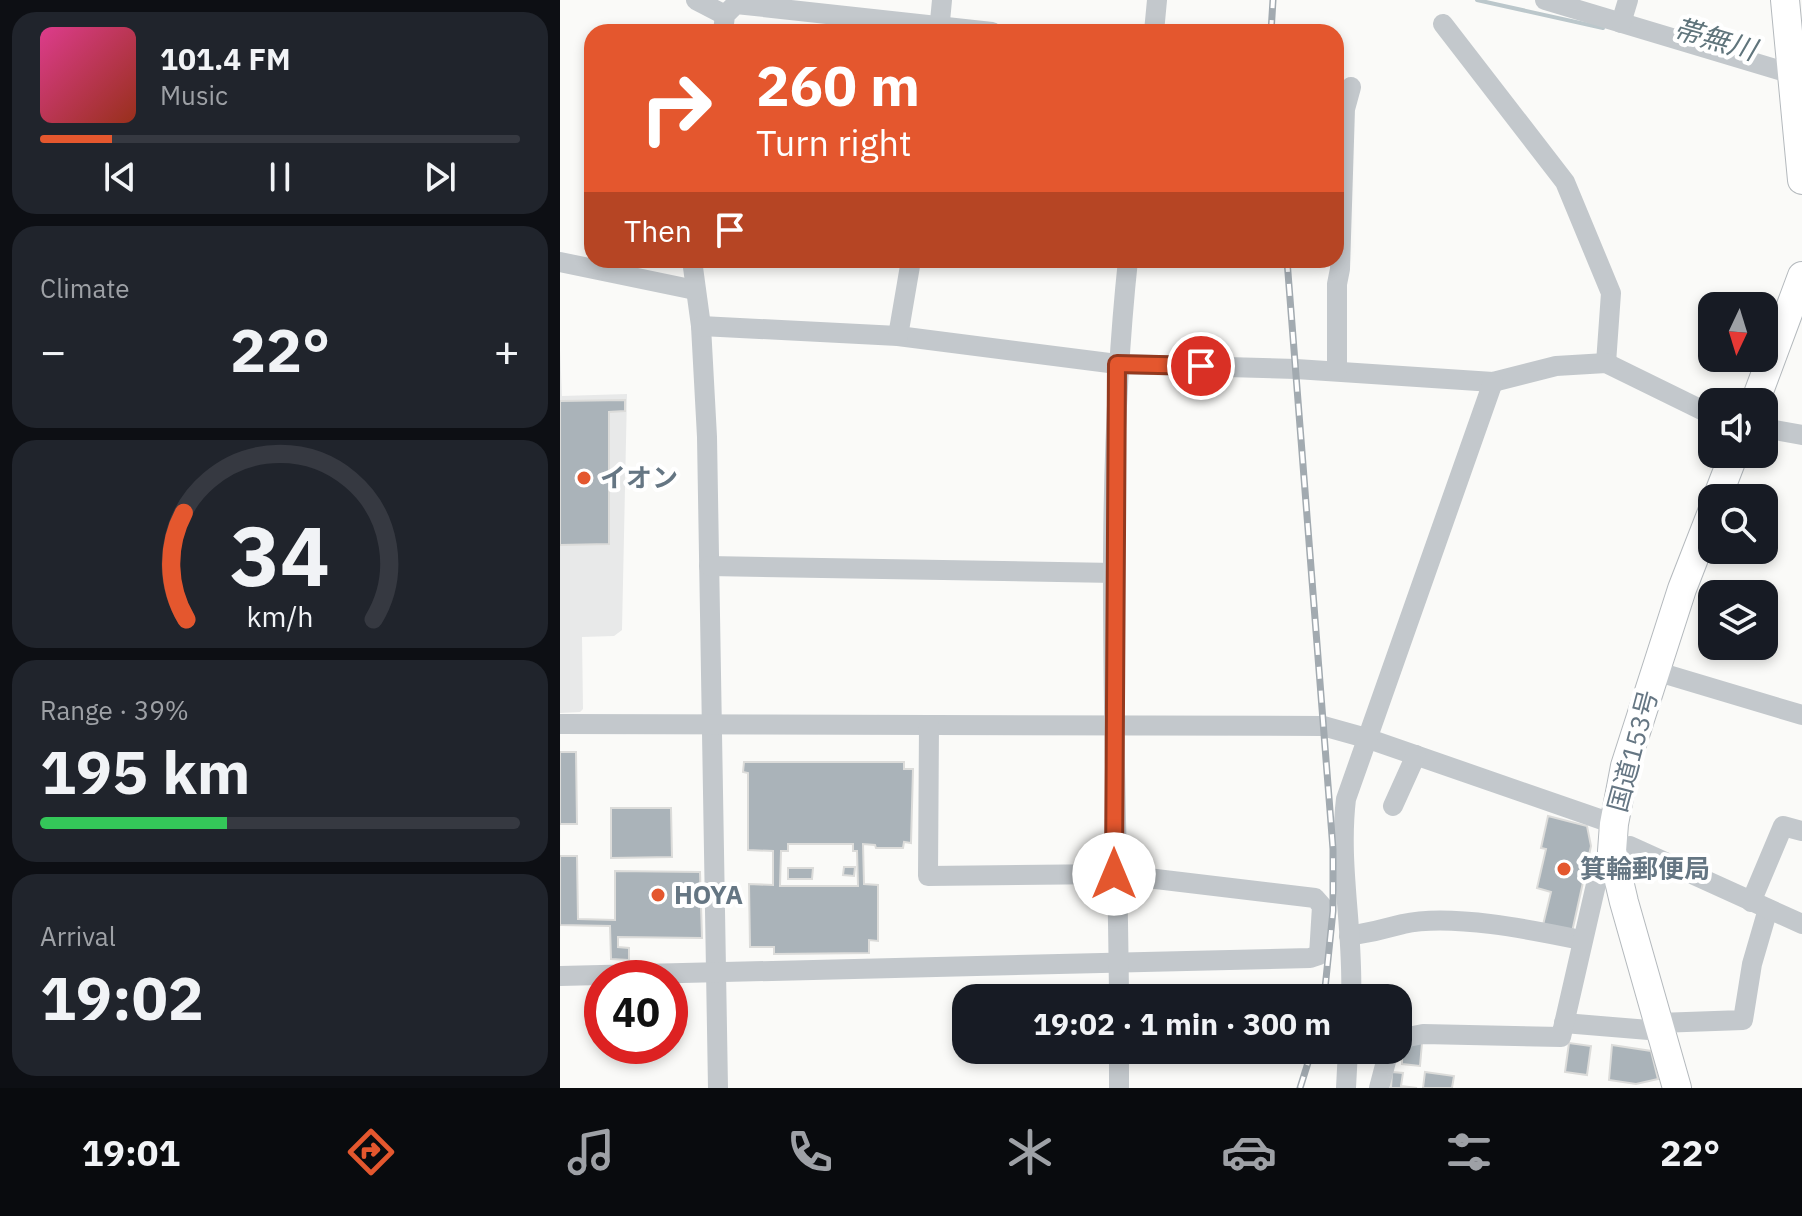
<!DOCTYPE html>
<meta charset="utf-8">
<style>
:root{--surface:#171b24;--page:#20242c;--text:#f1f3f6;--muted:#9ea1a6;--line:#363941;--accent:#e4572e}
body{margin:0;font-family:"IBM Plex Sans","Noto Sans JP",sans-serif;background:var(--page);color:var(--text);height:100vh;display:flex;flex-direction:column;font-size:30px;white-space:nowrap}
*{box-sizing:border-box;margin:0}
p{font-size:26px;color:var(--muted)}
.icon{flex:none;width:44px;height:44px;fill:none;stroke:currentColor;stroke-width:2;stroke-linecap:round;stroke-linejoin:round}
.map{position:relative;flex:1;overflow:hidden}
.details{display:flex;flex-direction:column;gap:12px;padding:12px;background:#0d0f14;width:560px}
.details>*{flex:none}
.guide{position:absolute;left:24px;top:24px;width:760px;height:244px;border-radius:24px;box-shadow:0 4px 12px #0003;background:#e4572e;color:#fff;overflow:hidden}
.needle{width:52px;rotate:184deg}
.controls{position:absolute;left:1138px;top:292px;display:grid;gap:16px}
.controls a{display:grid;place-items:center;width:80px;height:80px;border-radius:16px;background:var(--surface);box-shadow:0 4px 12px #0003;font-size:40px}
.speed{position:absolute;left:24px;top:960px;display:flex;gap:16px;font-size:40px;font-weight:700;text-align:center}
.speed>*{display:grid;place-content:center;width:104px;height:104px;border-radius:50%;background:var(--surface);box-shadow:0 4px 12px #0003;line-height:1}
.speed .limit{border:12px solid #d22;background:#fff;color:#111}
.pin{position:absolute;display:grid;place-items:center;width:68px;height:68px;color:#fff;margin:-34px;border:4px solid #fff;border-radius:50%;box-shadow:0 2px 8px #0007}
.me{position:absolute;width:88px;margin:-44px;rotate:0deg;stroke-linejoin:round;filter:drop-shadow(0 0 6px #0008)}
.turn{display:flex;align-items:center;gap:28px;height:168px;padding:0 40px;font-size:36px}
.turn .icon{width:104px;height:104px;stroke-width:2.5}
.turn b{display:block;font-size:56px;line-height:68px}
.then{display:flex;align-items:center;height:76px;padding:0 40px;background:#0003;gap:16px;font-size:30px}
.big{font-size:60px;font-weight:800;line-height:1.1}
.details .tile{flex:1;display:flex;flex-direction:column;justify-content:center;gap:12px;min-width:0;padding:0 28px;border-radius:24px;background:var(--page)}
.details .dial{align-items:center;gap:0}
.dial svg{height:208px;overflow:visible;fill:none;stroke:var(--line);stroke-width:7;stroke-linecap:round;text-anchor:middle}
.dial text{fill:var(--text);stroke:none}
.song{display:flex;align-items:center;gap:24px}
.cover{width:96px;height:96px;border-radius:12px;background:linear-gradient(135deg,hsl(330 70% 55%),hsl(10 70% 35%))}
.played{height:8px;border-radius:4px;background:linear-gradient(90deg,var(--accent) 15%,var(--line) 15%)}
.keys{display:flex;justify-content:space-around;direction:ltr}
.heat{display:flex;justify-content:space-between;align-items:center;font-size:44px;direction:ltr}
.charge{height:12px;border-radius:6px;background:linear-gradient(90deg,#34c759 39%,var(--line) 0)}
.trip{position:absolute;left:392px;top:984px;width:460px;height:80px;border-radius:24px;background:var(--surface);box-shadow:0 4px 12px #0003;font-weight:800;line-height:80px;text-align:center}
.tab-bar{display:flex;height:128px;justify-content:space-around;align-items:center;background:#090b0e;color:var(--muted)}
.tab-bar .icon{width:56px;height:56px}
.tab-bar .selected{color:var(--accent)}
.tab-bar b{font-size:36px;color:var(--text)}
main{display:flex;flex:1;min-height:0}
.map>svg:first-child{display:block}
.built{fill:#e8e9e9}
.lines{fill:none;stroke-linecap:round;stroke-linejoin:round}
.stream{stroke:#bbc7cb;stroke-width:4}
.building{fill:#aab3b9;stroke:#dcdcda;stroke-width:2;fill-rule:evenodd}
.highway-casing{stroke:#b4b9bd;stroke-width:30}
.minor{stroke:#c3c8cc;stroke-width:20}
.highway{stroke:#fff;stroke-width:28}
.rail-casing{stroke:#a2aab0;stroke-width:7}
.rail{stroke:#fff;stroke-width:4;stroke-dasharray:12;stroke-linecap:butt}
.route-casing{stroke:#94391e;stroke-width:20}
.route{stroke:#e4572e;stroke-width:14}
.poi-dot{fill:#e4572e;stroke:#fff;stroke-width:3}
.labels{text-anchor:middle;stroke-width:8;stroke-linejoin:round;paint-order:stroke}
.poi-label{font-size:26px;font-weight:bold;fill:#657683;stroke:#fff;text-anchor:start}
.street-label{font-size:26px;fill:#657683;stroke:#fff}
.water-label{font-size:28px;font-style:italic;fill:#60757c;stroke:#fff}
</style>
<main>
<section class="details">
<div class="tile">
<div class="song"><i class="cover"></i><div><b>101.4 FM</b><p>Music</p></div></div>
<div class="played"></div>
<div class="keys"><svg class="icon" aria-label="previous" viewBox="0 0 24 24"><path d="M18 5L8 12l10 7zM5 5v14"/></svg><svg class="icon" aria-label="pause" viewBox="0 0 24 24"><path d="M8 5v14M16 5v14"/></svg><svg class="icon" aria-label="next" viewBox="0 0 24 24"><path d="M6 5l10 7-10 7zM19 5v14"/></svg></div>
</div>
<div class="tile"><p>Climate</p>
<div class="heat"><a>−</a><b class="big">22°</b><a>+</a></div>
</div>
<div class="tile dial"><svg viewBox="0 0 100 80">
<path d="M14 69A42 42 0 1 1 86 69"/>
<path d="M14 69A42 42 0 0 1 13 28" stroke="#e4572e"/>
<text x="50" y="56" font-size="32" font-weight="700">34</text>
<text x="50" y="72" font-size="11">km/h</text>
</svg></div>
<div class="tile"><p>Range · 39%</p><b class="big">195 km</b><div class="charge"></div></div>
<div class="tile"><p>Arrival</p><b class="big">19:02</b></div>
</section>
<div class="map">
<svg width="1242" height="1088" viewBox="0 0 1242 1088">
<rect width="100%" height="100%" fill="#fafaf8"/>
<!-- built -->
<path class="built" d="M0 350 2 396 67 394 62 630 54 636 22 637 23 709 20 712 0 713Z"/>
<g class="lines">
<!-- stream -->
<path class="stream" d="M917 0 1043 28"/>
</g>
<!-- building -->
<g class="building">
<path d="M65 400V411L49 412V544L0 545V401Z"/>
<path d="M0 752H16L17 824H0Z"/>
<path d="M184 762H344V769H353L351 843 344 842 343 848H316L315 845 303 844 304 884 318 885V941L309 940V953L214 954V947H190L189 884 213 885V851L188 850V773L183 772ZM228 844H293V851H297L298 886H220L221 851H228Z"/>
<path d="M51 808H111L112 857 51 858Z"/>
<path d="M988 816 1027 826 1031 846 1012 932 983 925 991 892 977 888 986 849 981 848Z"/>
<path d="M0 856H17L18 919 55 920V871L140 872 142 938 58 937V947L69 948V960L51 959 50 926 0 925Z"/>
<path d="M284 867H295L294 876 283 875Z"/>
<path d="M228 868H253L252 879H228Z"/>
<path d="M849 1042 862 1043 860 1066 842 1064V1059H835L838 1048 848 1049Z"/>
<path d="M1009 1043 1031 1046 1027 1075 1005 1072Z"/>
<path d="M1052 1045 1091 1051 1098 1079 1076 1084 1049 1080Z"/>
<path d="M832 1072 843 1073 841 1086 857 1088H831Z"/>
<path d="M865 1072 894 1076 892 1088H863Z"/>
</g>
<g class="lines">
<defs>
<g id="highway">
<path d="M1225 0 1242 180"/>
<path d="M1195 402 1242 276"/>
<path d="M1157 498 1174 454"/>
<path d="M1117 1088 1064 902 1052 851 1054 824 1065 766 1122 589 1152 512"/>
</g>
</defs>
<!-- highway casing -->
<use href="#highway" class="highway-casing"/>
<!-- minor -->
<g class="minor">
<path d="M136 0 165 15"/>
<path d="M985 0 1232 74"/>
<path d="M1061 23 1068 0"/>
<path d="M883 24 1005 182 1051 293 1046 363"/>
<path d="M163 32 165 15 176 4 432 32"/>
<path d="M379 32 382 0"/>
<path d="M594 32 597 0"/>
<path d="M132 260 141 326 147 437 158 1088"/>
<path d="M0 262 135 290"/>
<path d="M141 326 338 336 557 364 736 369 933 382 996 366 1046 363 1152 415"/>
<path d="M338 336 351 260"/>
<path d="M777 371V284L780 269 785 109 791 87"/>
<path d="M1204 428 1242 435"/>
<path d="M149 566 555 573"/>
<path d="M1095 671 1242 715"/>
<path d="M0 724 763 726 806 738 1054 824"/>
<path d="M833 806 856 755"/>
<path d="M1191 902 1223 826 1242 831"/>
<path d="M789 936C807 933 825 929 843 924 890 913 973 930 1021 940"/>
<path d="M0 976 750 958 759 955 762 906 755 898 554 874 368 876 369 725"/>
<path d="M559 998C557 753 542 504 568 260"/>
<path d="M791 998C794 932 778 865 786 799L933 382"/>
<path d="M1004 1023 1101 1031"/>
<path d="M1098 1023 1183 1020 1192 964 1208 909"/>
<path d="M838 1039 863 1034 1001 1037 1040 867 1052 851 1070 846 1242 924"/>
<path d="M559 1050V1088"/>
<path d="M786 1088 788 1050"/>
<path d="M819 1088 829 1050"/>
</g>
<!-- highway -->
<use href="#highway" class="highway"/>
<defs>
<g id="rail">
<path d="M711 32 713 0"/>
<path d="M727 260 773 849V911L764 998"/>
<path d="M740 1088 752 1050"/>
</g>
</defs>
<!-- rail casing -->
<use href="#rail" class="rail-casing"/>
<!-- rail -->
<use href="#rail" class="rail"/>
</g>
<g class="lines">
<defs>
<path id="route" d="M554 874 557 364 641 366"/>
</defs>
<!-- route casing -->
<use href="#route" class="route-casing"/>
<!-- route -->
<use href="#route" class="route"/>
</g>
<!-- markers -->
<g class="poi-dot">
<circle cx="24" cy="478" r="8"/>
<circle cx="1004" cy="869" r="8"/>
<circle cx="98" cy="895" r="8"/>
</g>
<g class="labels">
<!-- poi labels -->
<g class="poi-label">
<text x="40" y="487">イオン</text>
<text x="1020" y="878">箕輪郵便局</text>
<text x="114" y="904">HOYA</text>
</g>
<!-- street labels -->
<g class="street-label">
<text transform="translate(1073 751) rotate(-75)" y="9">国道153号</text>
</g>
<!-- water labels -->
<g class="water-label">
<text transform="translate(1155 39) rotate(16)" y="10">帯無川</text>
</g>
</g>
</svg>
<div class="controls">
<a><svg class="needle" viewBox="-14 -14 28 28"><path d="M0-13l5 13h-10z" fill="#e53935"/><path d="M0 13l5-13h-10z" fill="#9ea1a6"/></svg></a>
<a><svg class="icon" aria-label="sound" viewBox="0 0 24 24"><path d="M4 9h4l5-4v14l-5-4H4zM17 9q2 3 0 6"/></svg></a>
<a><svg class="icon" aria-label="search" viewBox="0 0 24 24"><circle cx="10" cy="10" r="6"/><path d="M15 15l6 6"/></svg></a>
<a><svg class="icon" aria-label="layers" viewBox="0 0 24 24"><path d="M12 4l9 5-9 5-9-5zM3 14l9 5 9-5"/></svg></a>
</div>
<div class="speed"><div class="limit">40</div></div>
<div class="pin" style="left:641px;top:366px;background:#d93025"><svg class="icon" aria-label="arrive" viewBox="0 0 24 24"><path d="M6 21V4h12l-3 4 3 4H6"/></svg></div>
<svg class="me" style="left:554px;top:874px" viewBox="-20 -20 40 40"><circle r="19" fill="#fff"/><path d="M0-13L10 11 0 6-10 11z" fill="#e4572e"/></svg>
<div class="trip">19:02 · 1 min · 300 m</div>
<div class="guide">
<div class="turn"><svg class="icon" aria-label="right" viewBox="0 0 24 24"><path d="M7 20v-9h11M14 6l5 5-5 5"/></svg><div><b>260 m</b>Turn right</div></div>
<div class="then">Then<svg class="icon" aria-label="arrive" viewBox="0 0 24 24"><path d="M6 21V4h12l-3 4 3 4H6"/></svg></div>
</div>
</div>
</main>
<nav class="tab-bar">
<b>19:01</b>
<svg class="icon selected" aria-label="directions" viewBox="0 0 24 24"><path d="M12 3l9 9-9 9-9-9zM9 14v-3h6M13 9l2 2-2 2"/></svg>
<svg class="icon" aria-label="music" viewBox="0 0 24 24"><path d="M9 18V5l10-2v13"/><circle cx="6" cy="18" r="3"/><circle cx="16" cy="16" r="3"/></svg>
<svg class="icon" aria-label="phone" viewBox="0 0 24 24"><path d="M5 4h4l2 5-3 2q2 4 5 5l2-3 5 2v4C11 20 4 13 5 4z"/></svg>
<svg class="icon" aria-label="climate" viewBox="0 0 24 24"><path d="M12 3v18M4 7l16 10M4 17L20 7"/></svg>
<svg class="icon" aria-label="car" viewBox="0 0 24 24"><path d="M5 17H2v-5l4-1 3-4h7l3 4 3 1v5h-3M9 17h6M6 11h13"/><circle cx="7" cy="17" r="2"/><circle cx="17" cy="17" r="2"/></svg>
<svg class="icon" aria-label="filters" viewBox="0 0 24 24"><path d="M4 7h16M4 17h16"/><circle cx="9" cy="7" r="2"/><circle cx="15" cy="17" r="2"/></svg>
<b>22°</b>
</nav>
